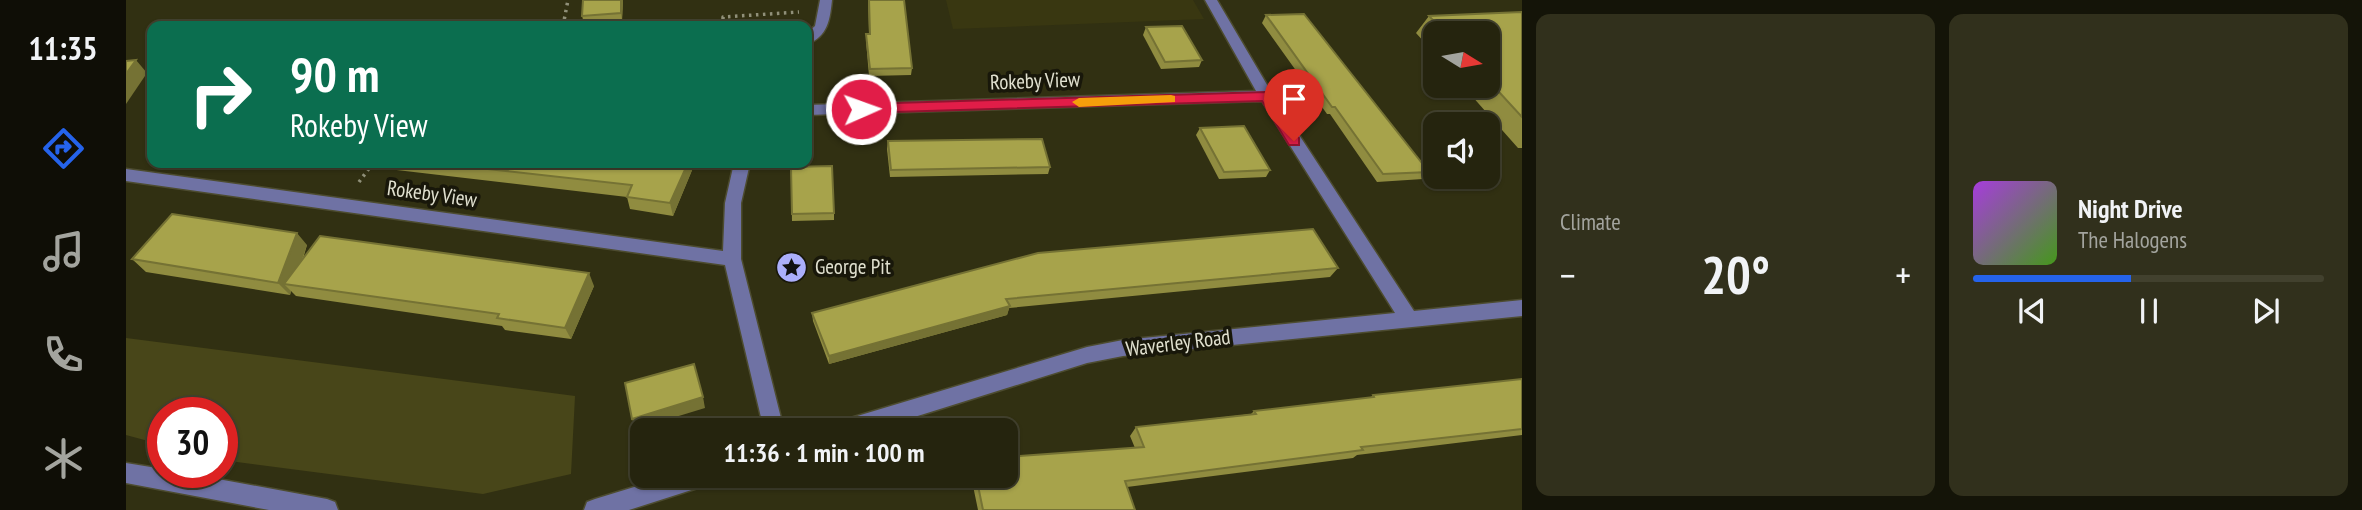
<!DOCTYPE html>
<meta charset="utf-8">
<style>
:root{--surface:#25240e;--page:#31301c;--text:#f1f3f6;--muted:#a3a49e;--line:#42412e;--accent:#2563eb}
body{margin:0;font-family:"PT Sans Narrow",sans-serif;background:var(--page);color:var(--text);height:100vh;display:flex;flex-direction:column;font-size:26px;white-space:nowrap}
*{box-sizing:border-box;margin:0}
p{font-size:23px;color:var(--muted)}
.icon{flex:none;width:38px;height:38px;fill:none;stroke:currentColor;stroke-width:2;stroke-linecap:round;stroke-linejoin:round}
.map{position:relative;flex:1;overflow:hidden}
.details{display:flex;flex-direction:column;gap:14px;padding:14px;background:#141408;width:840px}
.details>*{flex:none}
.hud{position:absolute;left:21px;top:21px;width:665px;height:147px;border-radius:14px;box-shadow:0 2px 5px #0004,0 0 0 2px var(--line);background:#0b6e4f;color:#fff;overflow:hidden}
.needle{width:46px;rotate:101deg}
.buttons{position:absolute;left:1297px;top:21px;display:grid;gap:14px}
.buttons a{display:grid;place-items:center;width:77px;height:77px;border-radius:14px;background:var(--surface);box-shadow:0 2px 5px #0004,0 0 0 2px var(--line);font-size:35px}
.speed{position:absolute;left:21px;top:397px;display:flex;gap:14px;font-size:35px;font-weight:700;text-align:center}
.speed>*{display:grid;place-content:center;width:91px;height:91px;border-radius:50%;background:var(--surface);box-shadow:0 2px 5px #0004,0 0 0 2px var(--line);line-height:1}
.speed .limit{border:10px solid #d22;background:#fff;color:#111}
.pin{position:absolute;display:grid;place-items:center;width:60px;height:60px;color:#fff;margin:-72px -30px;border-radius:50% 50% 50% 0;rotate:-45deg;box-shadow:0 0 7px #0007}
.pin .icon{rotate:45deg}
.me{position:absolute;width:77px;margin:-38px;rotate:88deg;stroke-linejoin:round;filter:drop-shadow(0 0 5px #0008)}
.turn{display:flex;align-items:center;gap:24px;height:147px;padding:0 28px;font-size:32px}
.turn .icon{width:91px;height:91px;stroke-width:2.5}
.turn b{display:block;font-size:49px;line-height:60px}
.big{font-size:52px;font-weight:600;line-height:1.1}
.details .tile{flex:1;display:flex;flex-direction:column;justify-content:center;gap:10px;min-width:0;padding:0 24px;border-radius:14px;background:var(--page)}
.song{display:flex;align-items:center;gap:21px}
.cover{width:84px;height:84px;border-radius:10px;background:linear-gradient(135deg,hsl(280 70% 55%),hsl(100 70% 35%))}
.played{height:7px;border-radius:4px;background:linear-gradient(90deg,var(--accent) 45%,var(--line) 45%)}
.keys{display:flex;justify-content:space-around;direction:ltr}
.heat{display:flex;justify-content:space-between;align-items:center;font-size:38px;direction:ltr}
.details .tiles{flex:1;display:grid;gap:14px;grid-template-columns:repeat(2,1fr)}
.trip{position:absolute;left:504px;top:418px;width:388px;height:70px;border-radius:14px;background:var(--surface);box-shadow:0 2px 5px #0004,0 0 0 2px var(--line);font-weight:600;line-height:70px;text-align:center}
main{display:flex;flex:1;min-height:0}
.tab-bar{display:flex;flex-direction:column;width:126px;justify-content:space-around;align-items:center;background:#0f0e06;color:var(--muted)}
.tab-bar .icon{width:49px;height:49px}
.tab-bar .selected{color:var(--accent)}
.tab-bar b{font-size:32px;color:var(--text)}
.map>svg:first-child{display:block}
.built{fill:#393711}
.green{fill:#484619}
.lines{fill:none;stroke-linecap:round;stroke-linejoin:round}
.minor-casing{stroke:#4d4c30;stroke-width:3}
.path{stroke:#909079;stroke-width:3.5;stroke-dasharray:2.5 4.5;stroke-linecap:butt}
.minor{fill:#6f72a4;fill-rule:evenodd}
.wall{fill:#908c40}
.shaded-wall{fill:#757234}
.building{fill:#a7a34b;stroke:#757234;stroke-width:2}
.route{fill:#e11d48;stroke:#92132f;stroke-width:2}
.slow{fill:#f59e0b}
.labels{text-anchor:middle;stroke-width:7;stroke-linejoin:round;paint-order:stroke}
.street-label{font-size:21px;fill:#e0e0cf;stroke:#18170a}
.poi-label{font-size:21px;fill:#e0e0cf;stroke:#18170a;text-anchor:start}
</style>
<main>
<nav class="tab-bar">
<b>11:35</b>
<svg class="icon selected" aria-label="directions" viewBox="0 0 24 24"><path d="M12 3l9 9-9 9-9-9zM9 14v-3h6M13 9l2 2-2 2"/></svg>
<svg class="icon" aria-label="music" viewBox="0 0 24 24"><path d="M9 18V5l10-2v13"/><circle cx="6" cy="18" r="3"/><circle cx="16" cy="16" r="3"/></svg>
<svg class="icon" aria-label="phone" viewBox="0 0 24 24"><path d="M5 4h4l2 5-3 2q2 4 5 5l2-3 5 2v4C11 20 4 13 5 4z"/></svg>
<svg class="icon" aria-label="climate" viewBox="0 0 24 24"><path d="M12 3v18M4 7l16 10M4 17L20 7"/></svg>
</nav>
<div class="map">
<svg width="1396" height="510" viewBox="0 0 1396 510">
<rect width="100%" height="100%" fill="#313012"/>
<!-- built -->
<path class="built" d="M820 0H1067L1078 19 827 29Z"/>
<!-- green -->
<path class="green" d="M0 338 449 396 445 474 357 494 96 460V413H37V445L0 435Z"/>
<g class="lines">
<defs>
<g id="minor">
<path d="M694 0H706C704 19 702 37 681 44V33L689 26Z"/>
<path d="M1079 0H1091L1147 95 1288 311 1396 300V316L997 356 961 363 747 430H708L711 423 718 420 961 347 997 340 1269 313 1136 101 681 115V105L1130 91Z"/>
<path d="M608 163H624L615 203V259L658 430H638L599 265 0 181V169L597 251 599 203Z"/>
<path d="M0 463 37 469V472H54L201 499 209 502 212 510H143L0 483Z"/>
<path d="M544 476H589L586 483 578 486 503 510H458L461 502 469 499Z"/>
</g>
</defs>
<!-- minor casing -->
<use href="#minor" class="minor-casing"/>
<!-- path -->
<g class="path">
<path d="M437 26 442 0"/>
<path d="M597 26V17L673 12"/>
<path d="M233 182 247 163"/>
</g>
<!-- minor -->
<use href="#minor" class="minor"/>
</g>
<!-- wall -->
<g class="wall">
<path d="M457 0H497L496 20 458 23 456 16Z"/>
<path d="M742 0H778L786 68 785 75 743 76 740 41V34H743Z"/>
<path d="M1396 12V148H1392L1337 86H1362V33H1309V54L1290 33 1303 16Z"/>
<path d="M1140 15 1303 172 1297 179 1251 182 1204 114H1201L1136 23Z"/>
<path d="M1020 27 1076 60 1073 67 1035 69 1017 35Z"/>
<path d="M1074 128 1144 170 1140 177 1093 179 1070 135Z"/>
<path d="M762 141 924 167 922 174 764 177 761 149Z"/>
<path d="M258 163H569L547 216 504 209 501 197 262 169Z"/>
<path d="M665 167 708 213V220L666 221Z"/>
<path d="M181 245 177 259 468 286 445 339 379 330 376 326 170 296 165 291 164 295 20 272 6 259Z"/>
<path d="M1212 268 1204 277 883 308 881 315 703 364 687 321 686 313Z"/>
<path d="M1396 379V435L1231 455 1227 458 1001 487 1009 510H852L845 476H880L1009 448 1004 436 1010 427 1125 414 1128 411 1244 398 1247 395Z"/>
</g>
<!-- shaded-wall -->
<g class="shaded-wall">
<path d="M495 0H497L496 20 495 13Z"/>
<path d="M10 60 21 73 0 104V74Z"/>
<path d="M562 163H569L547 216 544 203Z"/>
<path d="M171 233 181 245 167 285 158 284 165 291 164 295 152 283Z"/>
<path d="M463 273 468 286 445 339 439 328Z"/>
<path d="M884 306 881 315 703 364V356Z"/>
<path d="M577 397 579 408 510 429 506 419Z"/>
</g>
<!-- building -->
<g class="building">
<path d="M457 0H495V13L456 16Z"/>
<path d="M743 0H778L786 68 744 69 740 34H744Z"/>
<path d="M1396 12V117L1362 80V33H1319L1303 16Z"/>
<path d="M1178 14 1303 172 1257 174 1209 107H1206L1140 15Z"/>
<path d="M1056 26 1076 60 1039 62 1020 27Z"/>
<path d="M10 60 0 74V61Z"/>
<path d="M1118 126 1144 170 1098 172 1074 128Z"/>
<path d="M916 139 924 167 765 170 762 141Z"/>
<path d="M309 163H562L544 203 501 197 506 185Z"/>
<path d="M706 166 708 213 666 214 665 167Z"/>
<path d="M46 214 171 233 152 283 6 259Z"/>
<path d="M1187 229 1212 268 880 299 884 306 703 356 686 313 912 253Z"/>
<path d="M194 236 463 273 439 328 371 318 373 314 158 284Z"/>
<path d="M568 364 577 397 506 419 499 383Z"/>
<path d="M1396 379V429L1235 447 1237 450 999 481 1009 510H857L850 476H880V457L1018 447 1010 427 1130 414 1128 411 1248 397 1247 395Z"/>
</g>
<!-- route -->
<path class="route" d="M1140 92 1144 93 1173 138V145H1163L1136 101 735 113 728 109 735 104Z"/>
<!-- slow -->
<path class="slow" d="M1045 95 1049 96V102L953 107 946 102 953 98Z"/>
<!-- icons -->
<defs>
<symbol id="sight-disc" viewBox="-11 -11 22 22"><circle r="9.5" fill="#abaffb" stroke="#18170a"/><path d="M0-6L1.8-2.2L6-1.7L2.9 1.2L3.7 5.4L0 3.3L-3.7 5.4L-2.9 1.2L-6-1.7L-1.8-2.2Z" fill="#111"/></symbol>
</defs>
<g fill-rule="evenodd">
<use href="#sight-disc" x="648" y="250" width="35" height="35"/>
</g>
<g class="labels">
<!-- street labels -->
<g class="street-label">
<text transform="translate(909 81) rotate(-2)" y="7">Rokeby View</text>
<text transform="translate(306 194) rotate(8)" y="7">Rokeby View</text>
<text transform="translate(1052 343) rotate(-7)" y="7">Waverley Road</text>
</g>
<!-- poi labels -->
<g class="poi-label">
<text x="689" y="274">George Pit</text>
</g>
</g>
</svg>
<div class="buttons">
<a><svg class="needle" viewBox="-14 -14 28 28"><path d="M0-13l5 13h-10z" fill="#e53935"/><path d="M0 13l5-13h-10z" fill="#a3a49e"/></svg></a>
<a><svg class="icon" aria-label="sound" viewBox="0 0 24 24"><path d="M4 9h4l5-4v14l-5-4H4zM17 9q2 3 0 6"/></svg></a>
</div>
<div class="speed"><div class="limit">30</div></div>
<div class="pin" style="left:1168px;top:141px;background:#d93025"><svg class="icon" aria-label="arrive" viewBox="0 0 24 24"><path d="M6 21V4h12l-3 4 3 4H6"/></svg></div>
<svg class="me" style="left:735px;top:109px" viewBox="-20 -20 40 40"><circle r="17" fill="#e11d48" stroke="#fff" stroke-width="3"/><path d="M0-11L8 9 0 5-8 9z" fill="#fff"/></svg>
<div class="trip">11:36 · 1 min · 100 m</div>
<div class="hud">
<div class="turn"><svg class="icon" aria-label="right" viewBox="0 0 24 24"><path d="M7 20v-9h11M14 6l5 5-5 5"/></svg><div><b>90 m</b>Rokeby View</div></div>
</div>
</div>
<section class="details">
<div class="tiles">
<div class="tile"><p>Climate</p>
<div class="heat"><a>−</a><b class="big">20°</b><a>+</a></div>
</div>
<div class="tile">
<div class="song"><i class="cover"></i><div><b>Night Drive</b><p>The Halogens</p></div></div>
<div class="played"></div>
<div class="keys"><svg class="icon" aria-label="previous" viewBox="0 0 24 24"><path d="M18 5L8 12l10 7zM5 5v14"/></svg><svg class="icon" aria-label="pause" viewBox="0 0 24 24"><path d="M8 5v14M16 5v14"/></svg><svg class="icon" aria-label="next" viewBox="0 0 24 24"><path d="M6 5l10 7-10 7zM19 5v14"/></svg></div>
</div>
</div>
</section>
</main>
